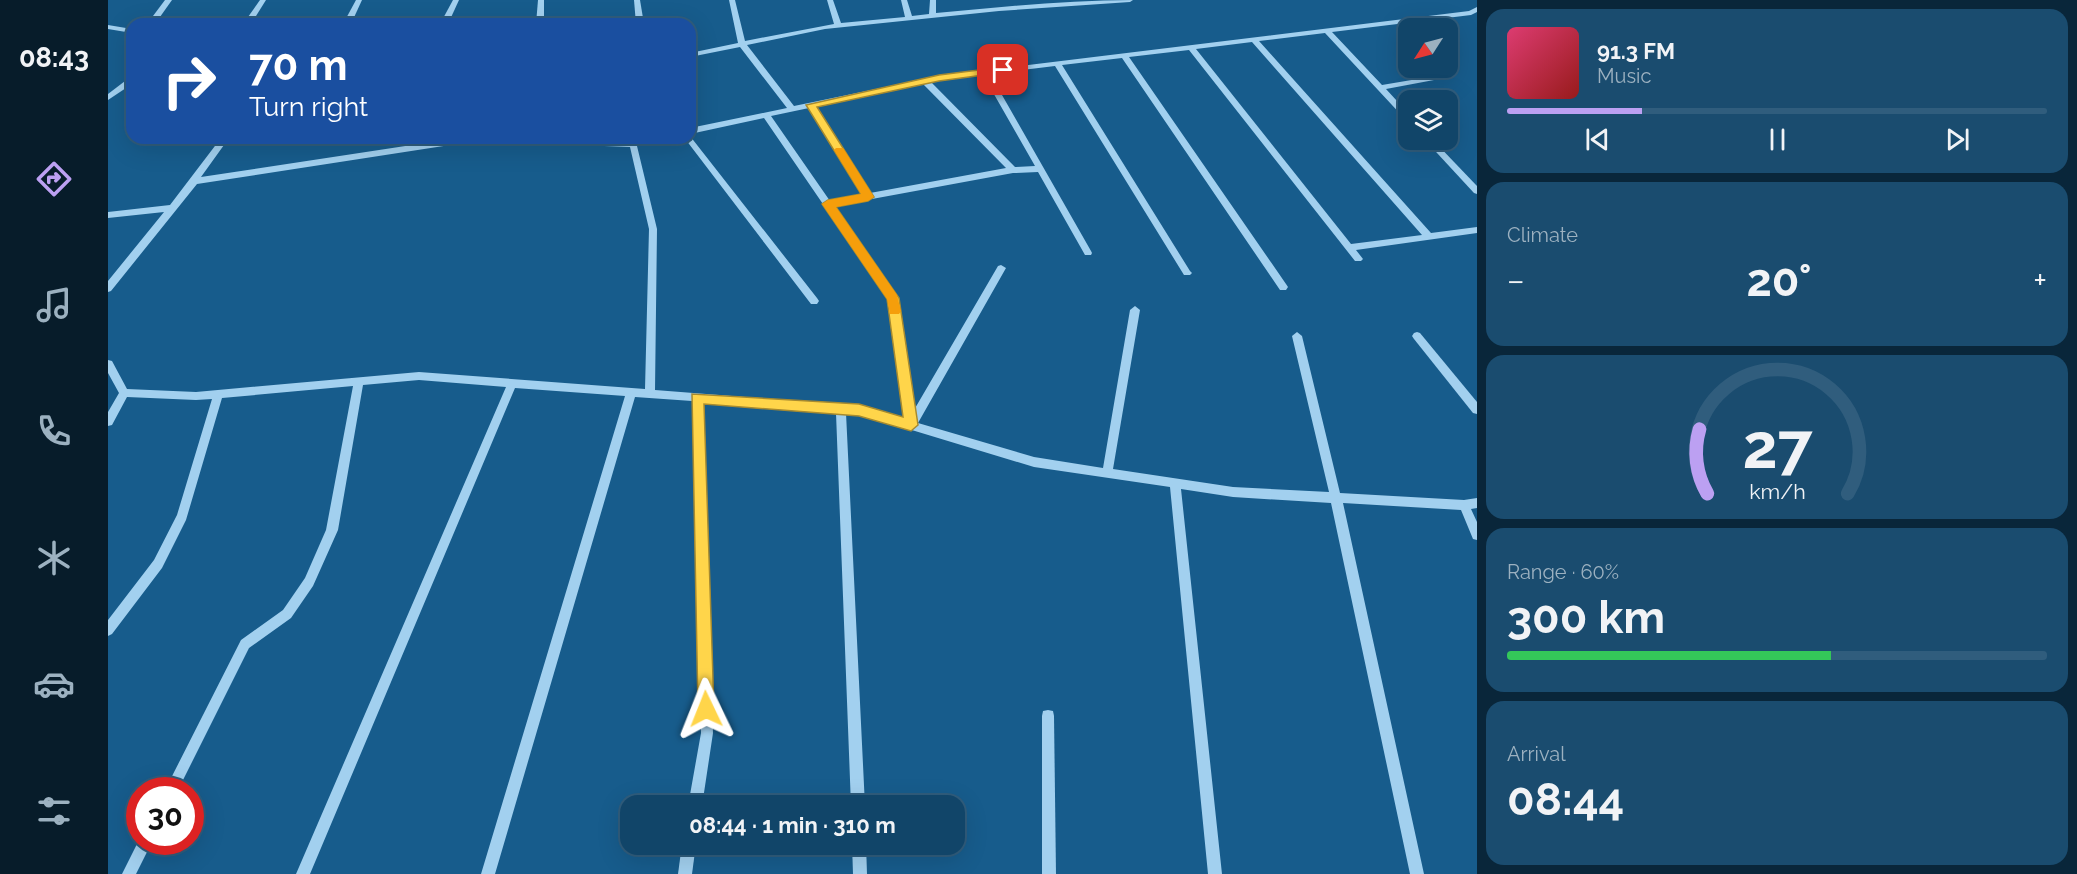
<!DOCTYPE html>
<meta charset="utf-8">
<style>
:root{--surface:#114569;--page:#1a4c6f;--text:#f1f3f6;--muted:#9cb1c0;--line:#305d7d;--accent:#bca0f2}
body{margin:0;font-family:Raleway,sans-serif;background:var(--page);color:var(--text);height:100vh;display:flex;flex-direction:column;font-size:22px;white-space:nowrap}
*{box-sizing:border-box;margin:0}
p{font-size:20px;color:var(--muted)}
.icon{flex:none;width:33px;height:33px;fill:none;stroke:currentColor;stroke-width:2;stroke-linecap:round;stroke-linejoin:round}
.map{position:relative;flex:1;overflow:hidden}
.details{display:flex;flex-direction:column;gap:9px;padding:9px;background:#09263a;width:600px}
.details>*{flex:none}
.hud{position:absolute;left:18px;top:18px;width:570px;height:126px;border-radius:18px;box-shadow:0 6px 24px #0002,0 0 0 2px var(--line);background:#1a4fa0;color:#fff;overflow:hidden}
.needle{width:39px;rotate:234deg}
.buttons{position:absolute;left:1290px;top:18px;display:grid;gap:12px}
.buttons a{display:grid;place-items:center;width:60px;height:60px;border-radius:12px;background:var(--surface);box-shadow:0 6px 24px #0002,0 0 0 2px var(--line);font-size:30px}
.speed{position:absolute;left:18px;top:777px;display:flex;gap:12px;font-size:30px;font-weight:700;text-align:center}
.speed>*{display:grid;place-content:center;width:78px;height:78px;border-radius:50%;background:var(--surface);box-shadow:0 6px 24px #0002,0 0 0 2px var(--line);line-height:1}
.speed .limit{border:9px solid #d22;background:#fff;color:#111}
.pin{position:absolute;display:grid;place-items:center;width:51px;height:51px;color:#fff;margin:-26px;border-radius:12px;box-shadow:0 3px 9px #0006}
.me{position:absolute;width:66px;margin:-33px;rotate:358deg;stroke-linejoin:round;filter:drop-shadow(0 0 4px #0008)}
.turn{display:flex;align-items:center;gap:21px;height:126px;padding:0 24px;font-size:27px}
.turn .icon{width:78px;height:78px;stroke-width:2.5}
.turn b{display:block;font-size:42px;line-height:51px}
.big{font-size:45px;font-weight:700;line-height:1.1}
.details .tile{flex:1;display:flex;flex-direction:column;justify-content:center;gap:9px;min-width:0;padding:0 21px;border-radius:18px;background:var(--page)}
.details .dial{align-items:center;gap:0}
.dial svg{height:156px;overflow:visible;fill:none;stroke:var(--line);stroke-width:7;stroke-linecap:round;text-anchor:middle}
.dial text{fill:var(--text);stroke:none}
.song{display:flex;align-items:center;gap:18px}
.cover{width:72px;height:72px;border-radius:9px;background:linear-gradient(135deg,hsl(340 70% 55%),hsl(0 70% 35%))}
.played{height:6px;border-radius:3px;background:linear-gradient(90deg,var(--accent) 25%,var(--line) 25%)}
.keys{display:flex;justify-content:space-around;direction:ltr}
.heat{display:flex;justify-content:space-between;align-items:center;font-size:33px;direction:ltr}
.charge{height:9px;border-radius:4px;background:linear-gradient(90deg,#34c759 60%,var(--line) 0)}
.trip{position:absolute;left:512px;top:795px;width:345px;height:60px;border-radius:18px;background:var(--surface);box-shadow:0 6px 24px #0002,0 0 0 2px var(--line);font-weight:700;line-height:60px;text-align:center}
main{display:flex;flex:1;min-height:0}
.dock{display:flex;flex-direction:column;width:108px;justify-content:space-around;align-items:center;background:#071c2a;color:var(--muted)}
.dock .icon{width:42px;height:42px}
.dock .current{color:var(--accent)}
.dock b{font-size:27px;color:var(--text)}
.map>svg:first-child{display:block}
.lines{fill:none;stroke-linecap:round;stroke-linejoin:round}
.minor{fill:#a2d0ef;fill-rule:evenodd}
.route{fill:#ffd54a;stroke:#a68a30;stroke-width:1.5}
.slow{fill:#f59e0b}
</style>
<main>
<nav class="dock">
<b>08:43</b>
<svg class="icon current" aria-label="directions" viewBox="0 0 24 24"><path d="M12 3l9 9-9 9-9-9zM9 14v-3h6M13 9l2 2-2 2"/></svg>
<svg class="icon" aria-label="music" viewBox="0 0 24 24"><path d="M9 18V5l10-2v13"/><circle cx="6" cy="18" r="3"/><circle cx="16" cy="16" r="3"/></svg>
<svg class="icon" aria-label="phone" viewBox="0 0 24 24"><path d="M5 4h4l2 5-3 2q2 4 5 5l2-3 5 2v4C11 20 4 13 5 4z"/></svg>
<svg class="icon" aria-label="climate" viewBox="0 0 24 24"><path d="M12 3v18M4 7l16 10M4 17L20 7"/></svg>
<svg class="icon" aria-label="car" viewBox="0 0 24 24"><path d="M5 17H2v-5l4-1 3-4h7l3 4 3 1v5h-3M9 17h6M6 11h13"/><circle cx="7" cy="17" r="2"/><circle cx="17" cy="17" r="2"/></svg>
<svg class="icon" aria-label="filters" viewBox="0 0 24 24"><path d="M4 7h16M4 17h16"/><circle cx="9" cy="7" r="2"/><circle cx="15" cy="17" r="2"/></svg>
</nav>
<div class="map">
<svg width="1369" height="874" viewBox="0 0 1369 874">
<rect width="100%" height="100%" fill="#175c8c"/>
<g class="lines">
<!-- minor -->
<g class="minor">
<path d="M57 0H64L47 24H39Z"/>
<path d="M152 0H158L143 24H135Z"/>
<path d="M248 0H254L243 24H235Z"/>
<path d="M345 0H351L340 24H332Z"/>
<path d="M430 0H436V24H428Z"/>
<path d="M526 0H532L536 24H528Z"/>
<path d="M621 0H627L637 41 726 24 719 0H725L733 23 797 17 793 0H799L804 16 821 14 822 0H828V13C893 7 959 0 1025 0L1022 2 891 11 717 29 639 45 686 106 831 76 1361 11 1369 7V12L1363 15 1224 32 1274 85 1345 73V77H1342L1278 89 1300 113V120L1297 119 1217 33 1151 41 1323 233 1369 227V233L1248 250 1255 259 1253 261H1247L1081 50 1021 57 1178 284 1180 287 1178 290H1172L1014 58 954 65 1082 271 1084 273 1082 275H1076L947 66 882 74 983 251 984 253 983 255H977L930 172 905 173 726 206 790 298 806 410 890 266 893 265 898 268 810 423 926 457 995 468 1022 310 1027 306 1032 310 1005 469 1125 487 1221 492 1184 336 1189 332 1194 336 1232 493 1356 500 1369 498V508L1363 509 1369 522V540L1365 539 1353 510 1235 503 1316 874H1302L1223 503 1125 497 1073 489 1114 874H1100L1062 487 926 467 751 414 738 413 757 806H743L728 413 594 402 605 733 594 806H580L593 733 584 401 527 397 387 874H373L517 396 407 388 202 874H188L398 387 311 380 255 385 230 530 205 586 183 618 141 648 70 790H57L133 640 175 610 197 578 218 530 245 386 114 398 78 520 54 568 4 634 0 636V620L46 560 69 515 104 399 88 400 19 397 4 425 0 426V412L11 393 0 373V360L4 361 19 389 88 392 311 372 537 389 541 229 522 147 368 141 89 184 3 291 0 292V281L56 212 0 218V212L62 205 113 138H121L93 177 350 138H438L525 141 539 138H555L554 140 529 146 549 229 547 390 751 406 797 419 780 299 656 118 582 134V128L679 108 632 47 582 57V53L630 43ZM1144 42 1314 235 1243 244 1088 49ZM875 75 927 166 907 167 823 82ZM815 84 898 168 762 193 708 107ZM701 108 754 195 722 201 663 116Z"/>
<path d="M0 25 24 29V33L0 29Z"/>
<path d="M21 78H24V84L0 100V94Z"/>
<path d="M582 136 709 298 711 301 709 304H703L578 140 577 138H582Z"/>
<path d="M1317 140H1325L1369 186V194L1366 193Z"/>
<path d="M1309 332 1312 333 1369 402V414L1365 413 1306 339 1304 336 1306 333Z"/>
<path d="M940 710 945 711 946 716 948 874H934V716L935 711Z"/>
<path d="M32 838V842H44L28 874H14Z"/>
<path d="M574 844H588L584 874H570Z"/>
<path d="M744 844H758L759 874H745Z"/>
</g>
</g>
<!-- route -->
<path class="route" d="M895 67 898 68V72L831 81 709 107 766 197 760 201 728 207 791 298 810 425 803 431 751 416 596 404 606 709 604 714 598 717 592 714 590 709 584 394 751 404 795 417 779 299 714 204 720 200 753 194 698 105 831 75Z"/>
<!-- slow -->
<path class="slow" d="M728 148H735L766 197 760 201 728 207 789 295 793 311 791 314H782L779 299 714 204 720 200 753 194 726 150Z"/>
</svg>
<div class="buttons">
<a><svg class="needle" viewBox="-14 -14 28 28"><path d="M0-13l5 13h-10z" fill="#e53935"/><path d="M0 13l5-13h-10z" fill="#9cb1c0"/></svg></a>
<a><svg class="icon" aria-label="layers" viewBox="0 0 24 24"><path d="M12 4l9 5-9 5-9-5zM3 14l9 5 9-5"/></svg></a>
</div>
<div class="speed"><div class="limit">30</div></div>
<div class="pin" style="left:895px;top:70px;background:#d93025"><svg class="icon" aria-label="arrive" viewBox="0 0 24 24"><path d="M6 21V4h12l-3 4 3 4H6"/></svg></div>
<svg class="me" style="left:598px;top:709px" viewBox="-20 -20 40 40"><path d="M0-17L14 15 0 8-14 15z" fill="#ffd54a" stroke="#fff" stroke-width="4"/></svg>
<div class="trip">08:44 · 1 min · 310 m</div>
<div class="hud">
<div class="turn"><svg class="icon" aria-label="right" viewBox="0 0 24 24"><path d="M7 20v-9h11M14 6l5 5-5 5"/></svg><div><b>70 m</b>Turn right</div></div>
</div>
</div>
<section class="details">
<div class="tile">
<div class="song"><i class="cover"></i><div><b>91.3 FM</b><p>Music</p></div></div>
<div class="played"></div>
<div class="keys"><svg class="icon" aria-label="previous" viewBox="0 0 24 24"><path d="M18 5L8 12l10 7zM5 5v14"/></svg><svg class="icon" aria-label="pause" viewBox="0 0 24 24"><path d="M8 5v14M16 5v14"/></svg><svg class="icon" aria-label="next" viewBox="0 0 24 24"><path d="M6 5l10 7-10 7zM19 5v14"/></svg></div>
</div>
<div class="tile"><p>Climate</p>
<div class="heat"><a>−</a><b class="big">20°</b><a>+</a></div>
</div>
<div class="tile dial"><svg viewBox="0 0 100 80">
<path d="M14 69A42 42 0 1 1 86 69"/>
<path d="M14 69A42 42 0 0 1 10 36" stroke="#bca0f2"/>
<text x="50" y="56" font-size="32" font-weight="700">27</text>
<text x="50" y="72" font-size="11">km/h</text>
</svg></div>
<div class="tile"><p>Range · 60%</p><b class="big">300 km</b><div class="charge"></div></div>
<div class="tile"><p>Arrival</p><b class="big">08:44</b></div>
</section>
</main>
